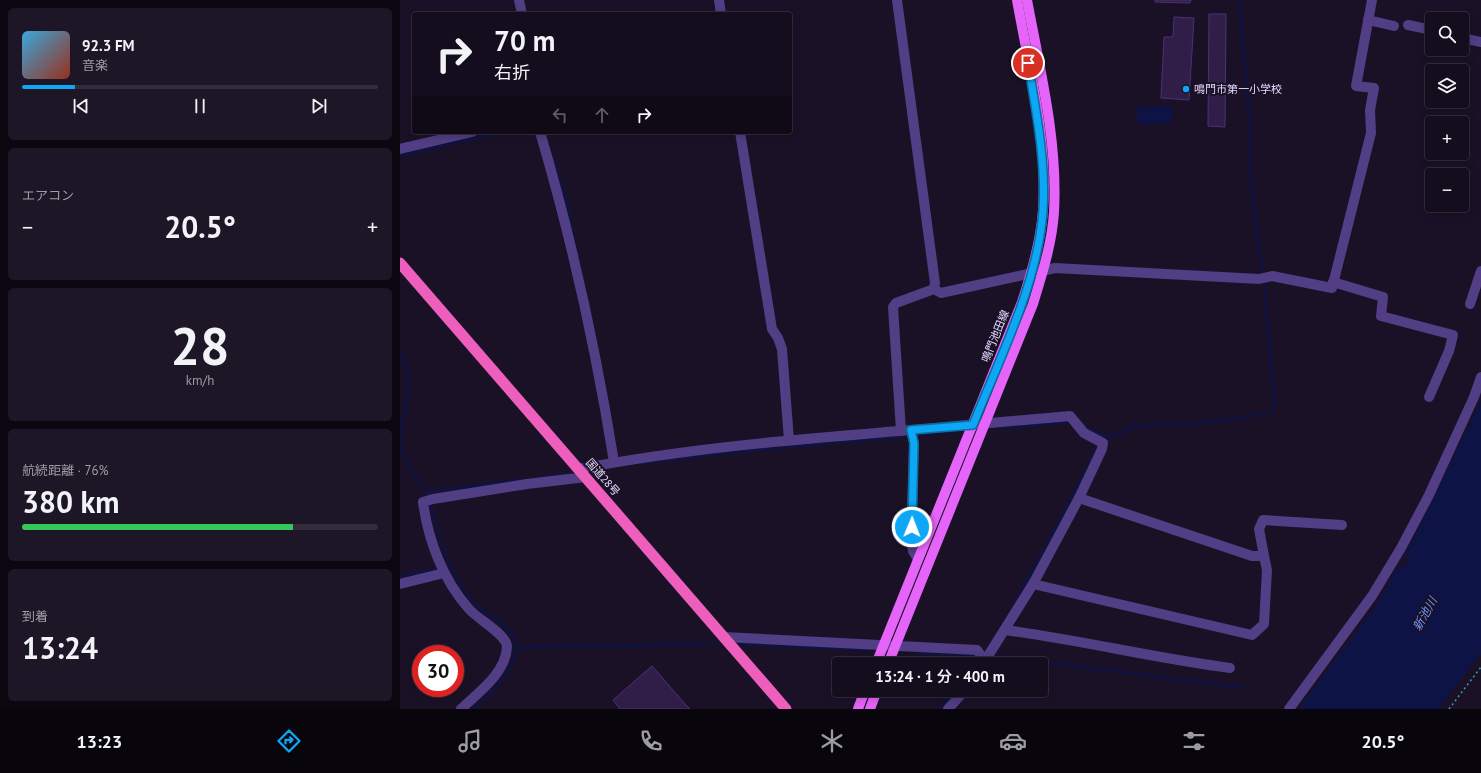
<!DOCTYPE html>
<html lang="ja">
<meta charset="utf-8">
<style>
:root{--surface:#140d1d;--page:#1d1626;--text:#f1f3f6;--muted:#9d9ca4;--line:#332d3b;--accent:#0da7f5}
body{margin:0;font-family:"PT Sans","Noto Sans JP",sans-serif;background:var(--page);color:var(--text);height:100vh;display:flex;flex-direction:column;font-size:15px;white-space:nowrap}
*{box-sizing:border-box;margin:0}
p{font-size:13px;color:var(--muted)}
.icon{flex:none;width:22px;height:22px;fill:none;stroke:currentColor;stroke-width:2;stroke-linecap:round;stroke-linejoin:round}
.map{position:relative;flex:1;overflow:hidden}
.side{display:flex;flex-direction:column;gap:8px;padding:8px;background:#0b0710;width:400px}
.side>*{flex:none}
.hud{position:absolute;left:12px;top:12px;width:380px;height:122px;border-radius:4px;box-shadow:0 2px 10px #0003,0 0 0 1px var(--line);background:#140d1d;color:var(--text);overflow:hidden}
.controls{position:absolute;left:1025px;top:12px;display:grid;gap:8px}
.controls a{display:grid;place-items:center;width:44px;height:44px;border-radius:4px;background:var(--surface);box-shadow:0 2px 10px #0003,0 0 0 1px var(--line);font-size:20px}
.speed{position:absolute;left:12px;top:645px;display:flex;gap:8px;font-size:20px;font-weight:700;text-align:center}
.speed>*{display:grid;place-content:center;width:52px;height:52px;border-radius:50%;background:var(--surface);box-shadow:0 2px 10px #0003,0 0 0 1px var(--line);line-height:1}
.speed .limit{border:6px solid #d22;background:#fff;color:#111}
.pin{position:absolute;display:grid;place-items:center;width:34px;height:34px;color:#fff;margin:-17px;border:2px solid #fff;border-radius:50%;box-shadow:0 1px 4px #0007}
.me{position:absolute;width:44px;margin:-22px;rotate:1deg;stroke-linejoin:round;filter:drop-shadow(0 0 3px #0008)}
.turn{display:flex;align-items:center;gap:14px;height:84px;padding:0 16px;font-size:18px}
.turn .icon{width:52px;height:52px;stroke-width:2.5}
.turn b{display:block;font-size:28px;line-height:34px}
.lanes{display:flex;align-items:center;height:38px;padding:0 16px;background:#0003;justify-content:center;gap:20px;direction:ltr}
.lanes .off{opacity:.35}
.big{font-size:30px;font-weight:600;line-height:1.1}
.side .card{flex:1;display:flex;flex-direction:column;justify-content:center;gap:6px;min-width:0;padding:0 14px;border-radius:6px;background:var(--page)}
.side .dial{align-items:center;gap:0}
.dial b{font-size:52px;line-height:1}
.song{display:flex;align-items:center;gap:12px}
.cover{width:48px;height:48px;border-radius:6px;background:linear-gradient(135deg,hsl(200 70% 55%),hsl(10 70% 35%))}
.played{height:4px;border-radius:2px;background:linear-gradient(90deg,var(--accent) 15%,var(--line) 15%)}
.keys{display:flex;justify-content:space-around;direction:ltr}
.heat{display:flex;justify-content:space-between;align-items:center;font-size:22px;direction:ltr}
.charge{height:6px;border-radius:3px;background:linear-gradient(90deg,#34c759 76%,var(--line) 0)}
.trip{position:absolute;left:432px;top:657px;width:216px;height:40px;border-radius:4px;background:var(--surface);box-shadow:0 2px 10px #0003,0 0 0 1px var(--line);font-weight:600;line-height:40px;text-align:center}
.tabs{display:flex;height:64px;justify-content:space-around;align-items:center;background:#08050c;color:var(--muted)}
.tabs .icon{width:28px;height:28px}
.tabs .current{color:var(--accent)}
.tabs b{font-size:18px;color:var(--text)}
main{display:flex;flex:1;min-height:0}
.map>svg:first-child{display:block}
.water{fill:#0d1445}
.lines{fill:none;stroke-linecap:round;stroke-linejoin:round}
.stream{stroke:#0d1445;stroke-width:2.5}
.building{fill:#301e48;stroke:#4d3173}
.path{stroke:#359eb5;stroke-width:1.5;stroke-dasharray:2 3;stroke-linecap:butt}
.minor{stroke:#513e84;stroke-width:10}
.primary{stroke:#e564f9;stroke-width:10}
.trunk{stroke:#ee5ebc;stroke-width:11}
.route-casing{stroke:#086d9f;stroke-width:10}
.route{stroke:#0da7f5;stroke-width:7}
.poi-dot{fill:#0da7f5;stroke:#1a1127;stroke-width:1.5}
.labels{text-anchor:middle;stroke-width:4;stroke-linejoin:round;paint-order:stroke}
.poi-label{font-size:11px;fill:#e6d9fd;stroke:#1a1127;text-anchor:start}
.street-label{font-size:11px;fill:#e6d9fd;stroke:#1a1127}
.water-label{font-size:12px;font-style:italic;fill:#6b96f9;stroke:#1a1127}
</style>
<main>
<section class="side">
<div class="card">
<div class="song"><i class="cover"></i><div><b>92.3 FM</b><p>音楽</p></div></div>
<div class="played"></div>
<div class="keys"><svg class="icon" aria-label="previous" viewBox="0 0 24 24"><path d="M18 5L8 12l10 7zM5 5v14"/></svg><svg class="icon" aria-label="pause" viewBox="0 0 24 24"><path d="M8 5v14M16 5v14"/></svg><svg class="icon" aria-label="next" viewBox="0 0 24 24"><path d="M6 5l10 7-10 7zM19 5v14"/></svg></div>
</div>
<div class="card"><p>エアコン</p>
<div class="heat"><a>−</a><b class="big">20.5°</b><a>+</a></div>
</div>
<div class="card dial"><b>28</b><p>km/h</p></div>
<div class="card"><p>航続距離 · 76%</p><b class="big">380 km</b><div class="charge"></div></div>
<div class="card"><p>到着</p><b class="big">13:24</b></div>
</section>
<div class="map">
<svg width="1081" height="709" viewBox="0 0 1081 709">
<rect width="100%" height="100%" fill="#1a1127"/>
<!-- water -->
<g class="water">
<path d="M772 106V123L738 124 737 107Z"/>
<path d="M1081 401V654L1038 709H898L975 607 997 567 1002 569 1009 559 1005 556Z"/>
</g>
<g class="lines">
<!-- stream -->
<g class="stream">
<path d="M839 0 850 122V165L853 202 863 276"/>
<path d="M0 156 102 132"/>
<path d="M154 163 166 200 173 236"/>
<path d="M0 349C8 364 10 387 7 404 5 414 1 423 0 434"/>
<path d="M680 422C684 424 686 427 690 429 704 440 720 437 733 426 779 423 830 424 875 410L864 281"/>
<path d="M600 428 671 422"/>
<path d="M514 435 559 431"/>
<path d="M0 436C2 459 14 475 27 492"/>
<path d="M690 462 698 445"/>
<path d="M241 463 327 453 509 436"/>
<path d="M140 477 168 474"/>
<path d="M29 498 27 492 120 480"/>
<path d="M30 503C39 535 49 571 70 598 85 619 110 619 117 647"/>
<path d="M0 577 40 567"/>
<path d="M615 603 688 467"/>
<path d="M343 644 469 650"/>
<path d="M518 653 574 655"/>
<path d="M596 656 845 688"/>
<path d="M73 709C93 692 112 674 117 647L316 644"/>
<path d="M539 709 556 690"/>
</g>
</g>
<!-- building -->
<g class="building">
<path d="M755 0H791L790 3 755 2Z"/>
<path d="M809 14H826L825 127 808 126Z"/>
<path d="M774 17 794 18 789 100 761 98 764 37H773Z"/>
<path d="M252 666 286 705 290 709H220L213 700Z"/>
</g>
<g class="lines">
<!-- path -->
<path class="path" d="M1049 709 1081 667"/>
<!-- minor -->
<g class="minor">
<path d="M119 0 122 14"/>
<path d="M319 0 321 14"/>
<path d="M497 0 535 283 534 289"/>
<path d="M968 20 994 26"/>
<path d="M1008 25 1032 30"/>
<path d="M1062 38 1081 42"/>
<path d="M140 132C172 240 196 350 214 462"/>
<path d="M340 132 372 329 378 338 382 349 389 440"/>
<path d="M0 149 72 132"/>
<path d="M933 282 983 297 981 316 1053 335 1049 351 1029 397"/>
<path d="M534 289 541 293 655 268 859 279 872 276 932 288 971 133 970 110 974 88 956 86 972 0"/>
<path d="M1070 304 1081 271"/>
<path d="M511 430 670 416 684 433 703 443 702 449 679 498 633 584"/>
<path d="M501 431 493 307 496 303 534 289"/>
<path d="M179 469C288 448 400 439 511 430L514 443 511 541 513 551 518 559"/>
<path d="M679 498 852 556H864L859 529 863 520 942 525"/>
<path d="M0 584 44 573"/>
<path d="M605 630C680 640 754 658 830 668"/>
<path d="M324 637 577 650 585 661"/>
<path d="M583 664 633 584 852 635 864 624 867 570 864 556"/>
<path d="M61 709C78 693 106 673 107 647 107 634 77 619 69 609 43 580 28 540 23 502L33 499 127 484 186 477"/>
<path d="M548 709 565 690"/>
<path d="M889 709 972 596 1001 548 1029 495 1074 397 1081 377"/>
</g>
<!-- primary -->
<g class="primary">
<path d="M476 664 622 302C632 272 641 241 643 210 648 140 629 68 617 0"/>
<path d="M488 664 633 304C642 274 652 244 654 212 658 141 640 70 627 0"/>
<path d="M458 709 465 690"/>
<path d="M470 709 477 690"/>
</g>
<!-- trunk -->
<path class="trunk" d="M0 263 386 709"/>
</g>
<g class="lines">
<defs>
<path id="route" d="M512 527 514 443 511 430 573 425C600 357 638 284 643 210 646 160 636 111 628 63"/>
</defs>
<!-- route casing -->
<use href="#route" class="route-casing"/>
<!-- route -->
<use href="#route" class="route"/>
</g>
<!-- markers -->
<circle class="poi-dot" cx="786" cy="89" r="4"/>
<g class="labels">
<!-- poi labels -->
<g class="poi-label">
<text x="794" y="93">鳴門市第一小学校</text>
</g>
<!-- street labels -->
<g class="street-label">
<text transform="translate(595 336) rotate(-68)" y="4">鳴門池田線</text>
<text transform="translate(203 477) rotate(49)" y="4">国道28号</text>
</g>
<!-- water labels -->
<g class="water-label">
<text transform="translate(1025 614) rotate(-61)" y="4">新池川</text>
</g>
</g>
</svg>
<div class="controls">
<a><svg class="icon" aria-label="search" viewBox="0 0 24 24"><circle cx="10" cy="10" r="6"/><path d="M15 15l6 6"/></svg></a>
<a><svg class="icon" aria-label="layers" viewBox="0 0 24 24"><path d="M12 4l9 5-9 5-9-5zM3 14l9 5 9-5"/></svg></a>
<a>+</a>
<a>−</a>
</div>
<div class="speed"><div class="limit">30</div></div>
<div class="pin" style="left:628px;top:63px;background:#d93025"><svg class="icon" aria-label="arrive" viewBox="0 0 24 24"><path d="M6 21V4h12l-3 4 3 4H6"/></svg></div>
<svg class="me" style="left:512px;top:527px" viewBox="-20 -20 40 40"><circle r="17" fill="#0da7f5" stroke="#fff" stroke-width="3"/><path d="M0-11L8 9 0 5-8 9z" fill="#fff"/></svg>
<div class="trip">13:24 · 1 分 · 400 m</div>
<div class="hud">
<div class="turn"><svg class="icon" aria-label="right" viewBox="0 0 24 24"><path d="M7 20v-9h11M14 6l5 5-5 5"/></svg><div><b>70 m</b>右折</div></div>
<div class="lanes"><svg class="icon off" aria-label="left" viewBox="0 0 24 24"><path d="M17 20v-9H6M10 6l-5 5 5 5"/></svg><svg class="icon off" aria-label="ahead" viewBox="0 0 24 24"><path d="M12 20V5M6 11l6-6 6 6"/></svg><svg class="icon" aria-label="right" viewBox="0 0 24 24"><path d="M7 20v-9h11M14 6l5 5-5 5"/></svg></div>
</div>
</div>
</main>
<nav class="tabs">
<b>13:23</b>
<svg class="icon current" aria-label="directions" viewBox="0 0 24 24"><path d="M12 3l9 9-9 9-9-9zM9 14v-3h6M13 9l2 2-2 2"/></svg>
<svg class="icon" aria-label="music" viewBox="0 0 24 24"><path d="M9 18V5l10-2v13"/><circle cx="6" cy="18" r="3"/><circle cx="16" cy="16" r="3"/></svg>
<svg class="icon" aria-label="phone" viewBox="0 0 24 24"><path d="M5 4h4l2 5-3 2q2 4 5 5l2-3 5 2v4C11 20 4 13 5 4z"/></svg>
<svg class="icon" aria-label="climate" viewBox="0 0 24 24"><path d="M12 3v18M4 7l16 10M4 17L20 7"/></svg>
<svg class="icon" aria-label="car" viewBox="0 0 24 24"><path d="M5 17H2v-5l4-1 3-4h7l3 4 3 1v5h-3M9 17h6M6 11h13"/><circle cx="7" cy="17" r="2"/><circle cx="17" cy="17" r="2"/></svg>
<svg class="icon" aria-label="filters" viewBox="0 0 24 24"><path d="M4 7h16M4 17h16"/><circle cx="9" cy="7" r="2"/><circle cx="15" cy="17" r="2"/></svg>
<b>20.5°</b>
</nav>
